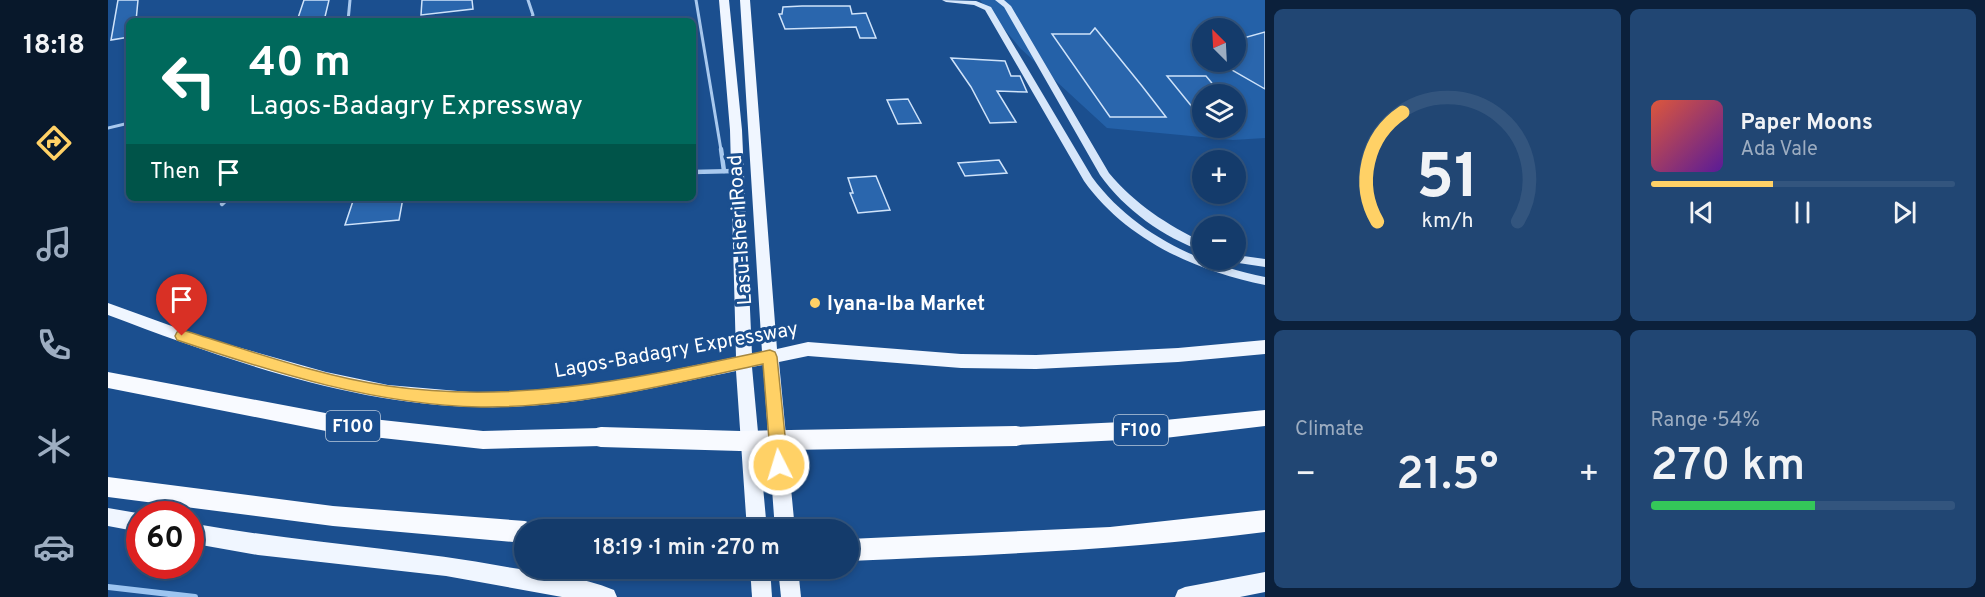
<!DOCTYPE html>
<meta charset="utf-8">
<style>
:root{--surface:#143b6b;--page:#214673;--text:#f1f3f6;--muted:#9dadc1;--line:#33557e;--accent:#ffd166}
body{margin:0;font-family:Overpass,sans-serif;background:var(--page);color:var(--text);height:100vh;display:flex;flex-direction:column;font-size:22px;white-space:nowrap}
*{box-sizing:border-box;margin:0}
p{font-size:20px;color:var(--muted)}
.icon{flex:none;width:33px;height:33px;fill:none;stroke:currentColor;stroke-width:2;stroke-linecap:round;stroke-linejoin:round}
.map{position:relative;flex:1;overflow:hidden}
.drawer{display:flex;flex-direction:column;gap:9px;padding:9px;background:#0b203b;width:720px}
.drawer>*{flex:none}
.hud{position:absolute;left:18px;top:18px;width:570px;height:183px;border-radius:9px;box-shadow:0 3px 9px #0003,0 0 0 2px var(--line);background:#00695c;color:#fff;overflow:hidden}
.needle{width:39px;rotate:336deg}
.controls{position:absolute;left:1084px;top:18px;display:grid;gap:12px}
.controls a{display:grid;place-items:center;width:54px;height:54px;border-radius:50%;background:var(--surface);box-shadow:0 3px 9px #0003,0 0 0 2px var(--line);font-size:30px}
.speed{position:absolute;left:18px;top:501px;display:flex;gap:12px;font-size:30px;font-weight:700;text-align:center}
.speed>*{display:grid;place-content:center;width:78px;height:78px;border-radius:50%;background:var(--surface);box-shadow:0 3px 9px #0003,0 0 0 2px var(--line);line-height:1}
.speed .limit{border:9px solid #d22;background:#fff;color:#111}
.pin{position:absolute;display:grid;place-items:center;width:51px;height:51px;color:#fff;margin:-62px -26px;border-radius:50% 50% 50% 0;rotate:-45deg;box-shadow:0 0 6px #0007}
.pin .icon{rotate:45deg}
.me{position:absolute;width:66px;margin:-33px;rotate:355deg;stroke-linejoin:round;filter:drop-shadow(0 0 4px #0008)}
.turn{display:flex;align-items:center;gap:21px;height:126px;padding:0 24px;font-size:27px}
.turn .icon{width:78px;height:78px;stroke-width:2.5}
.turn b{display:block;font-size:42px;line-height:51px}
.then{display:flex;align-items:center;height:57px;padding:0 24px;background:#0003;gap:12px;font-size:22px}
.big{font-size:45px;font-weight:600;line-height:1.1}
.drawer .widget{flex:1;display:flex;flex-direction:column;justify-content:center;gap:9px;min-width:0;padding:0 21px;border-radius:9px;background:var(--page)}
.drawer .dial{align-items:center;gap:0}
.dial svg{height:156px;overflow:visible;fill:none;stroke:var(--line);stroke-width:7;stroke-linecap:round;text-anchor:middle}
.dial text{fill:var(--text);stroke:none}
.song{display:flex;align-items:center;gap:18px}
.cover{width:72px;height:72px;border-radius:9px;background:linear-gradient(135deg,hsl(10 70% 55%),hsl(270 70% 35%))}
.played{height:6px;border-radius:3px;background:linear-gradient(90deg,var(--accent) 40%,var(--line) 40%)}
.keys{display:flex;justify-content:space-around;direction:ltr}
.heat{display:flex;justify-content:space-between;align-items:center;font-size:33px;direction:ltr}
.charge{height:9px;border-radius:4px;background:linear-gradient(90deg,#34c759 54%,var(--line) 0)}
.drawer .tiles{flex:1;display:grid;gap:9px;grid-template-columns:repeat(2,1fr)}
.trip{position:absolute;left:406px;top:519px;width:345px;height:60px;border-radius:30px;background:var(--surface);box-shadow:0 3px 9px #0003,0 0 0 2px var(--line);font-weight:600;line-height:60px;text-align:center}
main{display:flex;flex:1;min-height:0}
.dock{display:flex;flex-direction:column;width:108px;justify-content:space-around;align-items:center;background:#08182b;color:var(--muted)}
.dock .icon{width:42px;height:42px}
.dock .selected{color:var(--accent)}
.dock b{font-size:27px;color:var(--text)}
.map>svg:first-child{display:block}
.green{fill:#2461a8;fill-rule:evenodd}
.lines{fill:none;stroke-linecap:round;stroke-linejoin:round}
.stream{stroke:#9cc4f0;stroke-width:6}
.building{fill:#2a66ad;stroke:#cfe3fa;stroke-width:1.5}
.service-far1{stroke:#a9c9ee;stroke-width:3}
.service{stroke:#a9c9ee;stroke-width:4.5}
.secondary{fill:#d6e6fa;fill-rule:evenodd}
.primary{fill:#f0f6ff;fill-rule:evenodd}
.trunk{fill:#f8faff;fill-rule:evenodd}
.trunk-bridge{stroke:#f8faff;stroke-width:20}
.route{fill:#ffd166;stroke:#a68842;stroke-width:1.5}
.poi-dot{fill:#ffd166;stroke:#1b4f8f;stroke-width:2}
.labels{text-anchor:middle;stroke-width:6;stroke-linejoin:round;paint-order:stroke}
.shield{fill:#1b4f8f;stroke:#bbcadd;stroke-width:1.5}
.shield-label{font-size:18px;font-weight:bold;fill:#fff}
.street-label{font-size:20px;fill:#fff;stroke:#1b4f8f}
.poi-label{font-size:20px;font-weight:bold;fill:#fff;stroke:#1b4f8f;text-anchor:start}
</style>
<main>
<nav class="dock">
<b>18:18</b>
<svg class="icon selected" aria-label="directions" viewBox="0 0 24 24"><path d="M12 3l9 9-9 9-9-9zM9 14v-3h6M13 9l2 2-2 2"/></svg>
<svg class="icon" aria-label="music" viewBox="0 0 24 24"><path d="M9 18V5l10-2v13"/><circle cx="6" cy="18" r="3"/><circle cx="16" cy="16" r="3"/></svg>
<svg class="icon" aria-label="phone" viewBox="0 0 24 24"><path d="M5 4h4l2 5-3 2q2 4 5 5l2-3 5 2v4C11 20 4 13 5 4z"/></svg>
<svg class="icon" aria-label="climate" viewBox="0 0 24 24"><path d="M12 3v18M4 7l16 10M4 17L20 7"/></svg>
<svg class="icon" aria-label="car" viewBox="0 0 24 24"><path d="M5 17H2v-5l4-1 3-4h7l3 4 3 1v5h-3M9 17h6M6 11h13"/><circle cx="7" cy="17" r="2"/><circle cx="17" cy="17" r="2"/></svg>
</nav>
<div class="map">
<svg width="1157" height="597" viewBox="0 0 1157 597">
<rect width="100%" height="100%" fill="#1b4f8f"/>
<!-- green -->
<path class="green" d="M872 0H1157V138L1125 140 999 128 912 48ZM1095 28H1128V62H1095ZM1095 94H1128V128H1095Z"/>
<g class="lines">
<!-- stream -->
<path class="stream" d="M0 587 87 597"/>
</g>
<!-- building -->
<g class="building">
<path d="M10 0H30L28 21H21V37L3 40Z"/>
<path d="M196 0H221L216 21H189Z"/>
<path d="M314 0H364L365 9 313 15Z"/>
<path d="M694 6H742L744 14 758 13 768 38H752L748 27 677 29 671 14H674L675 7Z"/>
<path d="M987 28 1034 86 1058 117H1002L944 34H982Z"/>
<path d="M1157 32V89L1110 62H1128V40Z"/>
<path d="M843 58 897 61 903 76H912L919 92 889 91 908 122 882 123 863 87Z"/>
<path d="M1059 76H1098L1113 94H1095V108H1085Z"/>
<path d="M800 99 813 123 790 124 779 100Z"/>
<path d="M891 160 899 173 857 176 850 163Z"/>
<path d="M768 176 782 210 750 213 742 193H745L740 178Z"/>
<path d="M251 198H295L291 220 237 225 245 201Z"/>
</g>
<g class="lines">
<!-- service-far1 -->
<g class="service-far1">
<path d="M420 0 425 15 422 21"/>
<path d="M588 0 613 150"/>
<path d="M240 21 242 0"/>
<path d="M0 128 21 123"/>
</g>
<!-- service -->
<g class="service">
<path d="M613 149 616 171"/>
<path d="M585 172 627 171"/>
<path d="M114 204 120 198"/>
</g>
<!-- secondary -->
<g class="secondary">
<path d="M834 0 868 1 883 7 984 177C1025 233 1091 264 1157 277V285C1088 271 1018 240 976 181L877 10 866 5 838 2Z"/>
<path d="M887 0H896L903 6 1001 173C1027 204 1059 225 1095 242V251C1056 238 1016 209 992 175L896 7Z"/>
<path d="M1128 255 1157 259V267L1124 262 1123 260H1128Z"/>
</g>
<!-- primary -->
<g class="primary">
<path d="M611 0H621L634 130 644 354 654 352 632 0H642L669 349 700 342 853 354 928 355 1070 348 1157 340V354L1070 362 928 369 853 368 700 356 671 362 687 530H667L655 365 644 367 659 530H639L628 371C544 388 459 409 373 407 244 405 119 360 0 315V303L94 337 218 372 280 385 373 393 459 388 515 380 628 357 622 130Z"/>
<path d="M0 508 35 514H32V532L0 526Z"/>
<path d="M82 523C188 542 294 548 399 567 435 573 473 576 506 590L509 597H454L338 576 150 555 82 543Z"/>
<path d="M642 568H662L664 597H644Z"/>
<path d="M670 568H690L693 597H673Z"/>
<path d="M1157 572V592L1132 597H1067L1070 590 1077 587Z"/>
</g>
<!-- trunk -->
<g class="trunk">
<path d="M0 372 228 415 375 431 493 428 500 431 503 437 500 443 493 446 375 449 228 433 0 388Z"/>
<path d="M1157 410V426L1057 438 908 445 901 442 898 436 901 430 908 427 1057 420Z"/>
<path d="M0 477 225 506 417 521 425 524 427 530H417V543L225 526 0 497Z"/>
<path d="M1157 510V532C1019 550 880 555 741 561V539L1002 527Z"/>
</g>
<!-- trunk-bridge -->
<path class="trunk-bridge" d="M493 437 632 441 908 436"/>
</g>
<!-- route -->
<path class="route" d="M74 330C141 350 210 376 280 386 413 405 533 377 662 350L667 352 669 357 680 465 677 470 671 472 665 470 663 465 655 364C562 384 469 408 373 407 269 405 167 373 69 340L67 336 69 332Z"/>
<!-- markers -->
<circle class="poi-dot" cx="707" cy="303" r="6"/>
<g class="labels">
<!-- shield labels -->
<g class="shield">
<rect x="218" y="411" width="54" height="30" rx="4.5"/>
<rect x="1006" y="415" width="54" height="30" rx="4.5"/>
</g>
<g class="shield-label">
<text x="245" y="432">F100</text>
<text x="1033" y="436">F100</text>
</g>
<!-- street labels -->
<g class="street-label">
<text transform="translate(631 230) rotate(-94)" y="7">Lasu-Isheri Road</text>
<text transform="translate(568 349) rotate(-10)" y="7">Lagos-Badagry Expressway</text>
</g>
<!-- poi labels -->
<g class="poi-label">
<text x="719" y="310">Iyana-Iba Market</text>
</g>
</g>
</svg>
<div class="controls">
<a><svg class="needle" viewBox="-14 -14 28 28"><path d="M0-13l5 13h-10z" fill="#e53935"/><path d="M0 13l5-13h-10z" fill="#9dadc1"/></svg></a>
<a><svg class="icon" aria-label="layers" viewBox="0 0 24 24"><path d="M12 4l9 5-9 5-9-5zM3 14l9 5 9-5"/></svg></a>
<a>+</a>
<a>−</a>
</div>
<div class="speed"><div class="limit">60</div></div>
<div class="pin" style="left:74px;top:336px;background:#d93025"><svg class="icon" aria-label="arrive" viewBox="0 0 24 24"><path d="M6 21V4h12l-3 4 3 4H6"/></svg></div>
<svg class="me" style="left:671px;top:465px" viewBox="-20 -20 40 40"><circle r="17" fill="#ffd166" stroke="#fff" stroke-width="3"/><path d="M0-11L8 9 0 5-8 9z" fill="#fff"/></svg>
<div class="trip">18:19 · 1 min · 270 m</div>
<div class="hud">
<div class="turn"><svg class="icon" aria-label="left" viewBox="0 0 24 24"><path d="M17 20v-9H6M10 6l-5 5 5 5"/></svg><div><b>40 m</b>Lagos-Badagry Expressway</div></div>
<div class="then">Then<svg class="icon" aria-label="arrive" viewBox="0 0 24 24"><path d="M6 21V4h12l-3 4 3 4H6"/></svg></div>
</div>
</div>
<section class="drawer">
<div class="tiles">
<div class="widget dial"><svg viewBox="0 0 100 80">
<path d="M14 69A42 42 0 1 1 86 69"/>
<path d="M14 69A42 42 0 0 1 27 13" stroke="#ffd166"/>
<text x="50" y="56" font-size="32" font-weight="700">51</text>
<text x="50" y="72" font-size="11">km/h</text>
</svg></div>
<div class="widget">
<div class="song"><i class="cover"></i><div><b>Paper Moons</b><p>Ada Vale</p></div></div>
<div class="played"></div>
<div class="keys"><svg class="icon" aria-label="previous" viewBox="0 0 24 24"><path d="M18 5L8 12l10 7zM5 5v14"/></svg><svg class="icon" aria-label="pause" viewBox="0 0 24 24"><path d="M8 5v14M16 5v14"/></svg><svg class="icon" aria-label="next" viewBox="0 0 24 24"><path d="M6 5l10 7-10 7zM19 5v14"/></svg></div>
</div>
<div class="widget"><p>Climate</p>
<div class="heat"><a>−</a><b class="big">21.5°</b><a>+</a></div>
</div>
<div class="widget"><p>Range · 54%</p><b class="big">270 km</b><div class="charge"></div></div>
</div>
</section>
</main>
